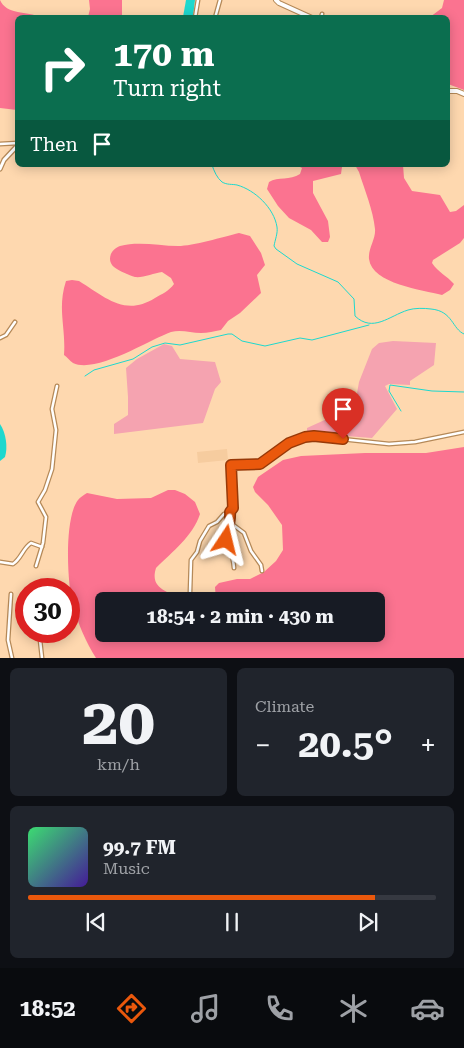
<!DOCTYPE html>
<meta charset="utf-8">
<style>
:root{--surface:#171b24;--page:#20242c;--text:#f1f3f6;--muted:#9ea1a6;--line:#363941;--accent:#ea580c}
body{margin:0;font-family:"Roboto Serif",serif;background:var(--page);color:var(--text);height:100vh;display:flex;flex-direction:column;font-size:19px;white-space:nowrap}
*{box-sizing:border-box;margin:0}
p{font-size:16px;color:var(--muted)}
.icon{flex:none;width:28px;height:28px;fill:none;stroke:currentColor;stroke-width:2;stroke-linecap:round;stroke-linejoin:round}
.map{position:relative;height:658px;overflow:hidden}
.panel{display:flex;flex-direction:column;gap:10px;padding:10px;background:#0d0f14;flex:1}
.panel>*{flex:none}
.hud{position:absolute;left:15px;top:15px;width:435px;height:152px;border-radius:8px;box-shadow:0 2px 12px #0003;background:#0b6e4f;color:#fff;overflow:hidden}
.speed{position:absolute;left:15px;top:578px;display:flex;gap:10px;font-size:25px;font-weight:700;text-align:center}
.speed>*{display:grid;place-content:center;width:65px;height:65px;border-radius:50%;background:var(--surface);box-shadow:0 2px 12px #0003;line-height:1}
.speed .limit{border:8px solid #d22;background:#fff;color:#111}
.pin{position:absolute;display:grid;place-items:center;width:42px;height:42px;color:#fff;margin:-51px -21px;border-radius:50% 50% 50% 0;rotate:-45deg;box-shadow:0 0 5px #0007}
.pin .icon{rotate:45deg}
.me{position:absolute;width:55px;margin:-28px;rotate:10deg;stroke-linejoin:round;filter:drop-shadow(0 0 4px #0008)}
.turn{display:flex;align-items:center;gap:18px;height:105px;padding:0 15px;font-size:22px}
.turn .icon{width:65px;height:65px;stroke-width:2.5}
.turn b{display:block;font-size:35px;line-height:42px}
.then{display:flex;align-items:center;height:48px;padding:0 15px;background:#0003;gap:10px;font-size:19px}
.big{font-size:38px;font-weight:700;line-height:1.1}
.panel .tile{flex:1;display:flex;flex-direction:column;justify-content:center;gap:8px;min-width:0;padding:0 18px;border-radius:8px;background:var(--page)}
.panel .dial{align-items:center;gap:0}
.dial b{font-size:65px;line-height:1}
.song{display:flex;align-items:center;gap:15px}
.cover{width:60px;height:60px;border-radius:8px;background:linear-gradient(135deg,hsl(140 70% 55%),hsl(260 70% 35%))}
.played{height:5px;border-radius:2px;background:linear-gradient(90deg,var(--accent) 85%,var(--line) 85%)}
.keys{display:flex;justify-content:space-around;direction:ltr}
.heat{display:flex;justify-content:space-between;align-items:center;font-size:28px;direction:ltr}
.panel .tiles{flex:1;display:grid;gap:10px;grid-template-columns:1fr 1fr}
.tile:last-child{grid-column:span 2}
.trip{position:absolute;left:95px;top:592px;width:290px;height:50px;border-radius:8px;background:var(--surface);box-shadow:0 2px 12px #0003;font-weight:700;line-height:50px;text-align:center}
.dock{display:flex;height:80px;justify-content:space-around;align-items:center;background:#090b0e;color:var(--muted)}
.dock .icon{width:35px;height:35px}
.dock .selected{color:var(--accent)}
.dock b{font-size:22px;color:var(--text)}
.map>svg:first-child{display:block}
.built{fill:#f6cc9f}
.green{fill:#f5a3b0}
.forest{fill:#fb7390}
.water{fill:#1ed8ce}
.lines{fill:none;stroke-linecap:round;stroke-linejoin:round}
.stream{stroke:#1ed8ce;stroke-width:1}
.minor-casing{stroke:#b58958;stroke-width:5}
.tertiary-casing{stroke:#b58958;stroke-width:5.5}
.secondary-casing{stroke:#b58958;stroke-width:6}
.minor{stroke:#fff;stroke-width:2.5}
.tertiary{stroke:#fff;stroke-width:3}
.secondary{stroke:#fff;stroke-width:4}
.route-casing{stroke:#983908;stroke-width:12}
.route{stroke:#ea580c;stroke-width:9}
</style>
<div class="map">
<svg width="464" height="658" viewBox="0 0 464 658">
<rect width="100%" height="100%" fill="#fed8af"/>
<!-- built -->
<path class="built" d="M227 449 228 460 198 463 197 452Z"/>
<!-- green -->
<g class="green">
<path d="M393 341 436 343 434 365 410 381V385L389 384 385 386 397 409 372 438 307 433V428L340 413 356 399 359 382 372 349 379 343Z"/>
<path d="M164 344 172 346 180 359 215 362 221 382 215 389 203 423 114 434V424L128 415V397L126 368 137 359Z"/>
</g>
<!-- forest -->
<g class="forest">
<path d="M0 0C6 15 28 11 40 17L18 18 17 110 0 108Z"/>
<path d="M89 0H122V17H88L90 9Z"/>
<path d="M444 0H464V90L448 84V18L430 17 442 8Z"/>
<path d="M296 165H346L342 167 341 174 313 181V193L328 221 330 237 328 242H322L311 230 289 218 278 206 267 189 269 182C278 176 290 181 300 174L302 168Z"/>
<path d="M355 165H403L404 178 412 191 440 195 450 212 456 211 464 205V238L460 243 433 260 432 263C438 272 447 276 454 284L450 290 442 295C423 290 372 284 369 259 368 248 376 239 375 229 373 210 365 191 359 172Z"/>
<path d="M239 233 250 236 261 253 265 265 257 275 261 293 240 313 228 321 221 330C214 331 208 333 201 333 191 333 181 329 171 332 149 340 96 374 73 363 70 361 67 357 64 355 66 327 57 309 66 281L72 280 79 281C105 297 125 317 155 298 162 294 169 291 174 284L171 278 162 272C154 273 143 278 135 277 129 275 119 271 114 267 106 260 111 249 120 246 139 241 159 246 178 246 193 246 223 237 239 233Z"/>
<path d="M464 447V658H96C86 642 78 624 73 605 67 584 64 518 78 500 80 497 84 495 87 493L117 499 151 498 168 490H175L185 494 195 502 200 514C193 536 172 552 156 568 149 590 170 591 184 601H104V634H376V601H216L215 587 219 583 237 579H250L264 572 276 561 283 550 282 525 268 505 255 492 253 487 258 477 283 460 301 456 365 453H426Z"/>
</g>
<!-- water -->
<g class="water">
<path d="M186 0H195L193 17H183Z"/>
<path d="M0 424C6 433 8 447 5 457L0 461Z"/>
</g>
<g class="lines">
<!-- stream -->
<g class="stream">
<path d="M212 165C214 171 217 178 222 182 227 185 232 184 237 185 255 190 274 208 277 227 278 233 275 240 274 246L276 249 297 264 338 282 354 299 355 316C373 333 389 316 408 310 414 308 424 308 431 309 453 311 452 329 464 334"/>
<path d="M85 376 94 370 133 359 152 347 165 343 180 345 228 334H232L242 341 265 346 300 338 312 340 369 325"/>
<path d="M401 411 389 391 390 385 432 391 464 392"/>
</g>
<defs>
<g id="minor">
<path d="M195 18 198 0"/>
<path d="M215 18 220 0"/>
<path d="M321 18 322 14"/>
<path d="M0 144 18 143"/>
<path d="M0 338 6 335 15 322"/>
<path d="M230 512 232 524 244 533 251 551 261 565 262 571"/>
<path d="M230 519C221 538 233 549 234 568"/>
<path d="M0 562 13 564C21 559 23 548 31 543L42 547"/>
<path d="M36 566 43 543 46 517 38 502 45 490 52 469 56 430 52 409 57 386"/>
<path d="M190 592 191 560 197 552 200 541 209 526 217 522 224 514 232 511 233 508 231 465 260 464 289 443 305 437 313 436 389 444 415 442 464 432"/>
<path d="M11 594 8 640 12 658"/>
<path d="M39 631 42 658"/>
</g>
<path id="tertiary" d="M0 169 4 160 18 145"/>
<g id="secondary">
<path d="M276 0 279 3 312 18"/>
<path d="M448 91H457L464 94"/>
</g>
</defs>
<!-- minor casing -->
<use href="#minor" class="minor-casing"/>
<!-- tertiary casing -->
<use href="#tertiary" class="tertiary-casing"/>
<!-- secondary casing -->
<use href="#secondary" class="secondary-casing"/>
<!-- minor -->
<use href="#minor" class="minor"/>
<!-- tertiary -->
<use href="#tertiary" class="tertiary"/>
<!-- secondary -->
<use href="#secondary" class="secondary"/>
</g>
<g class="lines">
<defs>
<path id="route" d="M226 540C227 530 231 521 230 512L233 508 231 465 260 464 289 443 305 437 314 436 343 439"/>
</defs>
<!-- route casing -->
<use href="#route" class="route-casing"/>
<!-- route -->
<use href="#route" class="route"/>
</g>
</svg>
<div class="speed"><div class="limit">30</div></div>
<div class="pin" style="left:343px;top:439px;background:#d93025"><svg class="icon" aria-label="arrive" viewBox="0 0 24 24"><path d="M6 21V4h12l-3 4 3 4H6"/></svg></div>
<svg class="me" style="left:226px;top:540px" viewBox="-20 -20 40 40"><path d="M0-17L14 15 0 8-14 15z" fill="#ea580c" stroke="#fff" stroke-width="4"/></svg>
<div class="trip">18:54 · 2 min · 430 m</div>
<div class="hud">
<div class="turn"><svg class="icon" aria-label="right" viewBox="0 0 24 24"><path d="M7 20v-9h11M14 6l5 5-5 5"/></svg><div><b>170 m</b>Turn right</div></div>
<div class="then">Then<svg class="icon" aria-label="arrive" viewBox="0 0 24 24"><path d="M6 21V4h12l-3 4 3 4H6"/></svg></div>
</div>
</div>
<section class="panel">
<div class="tiles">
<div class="tile dial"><b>20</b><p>km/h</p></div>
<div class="tile"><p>Climate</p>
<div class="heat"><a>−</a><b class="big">20.5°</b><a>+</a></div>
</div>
<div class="tile">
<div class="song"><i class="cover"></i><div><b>99.7 FM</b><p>Music</p></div></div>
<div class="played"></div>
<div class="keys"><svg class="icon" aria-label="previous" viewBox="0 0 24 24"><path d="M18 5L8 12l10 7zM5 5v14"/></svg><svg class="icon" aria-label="pause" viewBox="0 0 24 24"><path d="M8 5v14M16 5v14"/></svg><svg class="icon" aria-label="next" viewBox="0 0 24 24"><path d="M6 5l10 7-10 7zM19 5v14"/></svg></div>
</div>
</div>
</section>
<nav class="dock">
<b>18:52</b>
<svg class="icon selected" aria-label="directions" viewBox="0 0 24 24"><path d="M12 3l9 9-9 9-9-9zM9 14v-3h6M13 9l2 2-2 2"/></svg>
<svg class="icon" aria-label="music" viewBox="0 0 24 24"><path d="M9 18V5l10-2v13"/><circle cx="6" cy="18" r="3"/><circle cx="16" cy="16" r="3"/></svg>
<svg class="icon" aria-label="phone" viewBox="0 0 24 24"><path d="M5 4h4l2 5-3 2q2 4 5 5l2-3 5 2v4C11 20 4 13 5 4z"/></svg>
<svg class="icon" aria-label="climate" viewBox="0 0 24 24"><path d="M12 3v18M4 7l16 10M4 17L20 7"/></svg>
<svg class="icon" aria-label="car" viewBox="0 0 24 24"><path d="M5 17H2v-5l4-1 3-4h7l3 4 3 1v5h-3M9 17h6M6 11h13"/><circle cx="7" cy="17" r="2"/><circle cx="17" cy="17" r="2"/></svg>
</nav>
